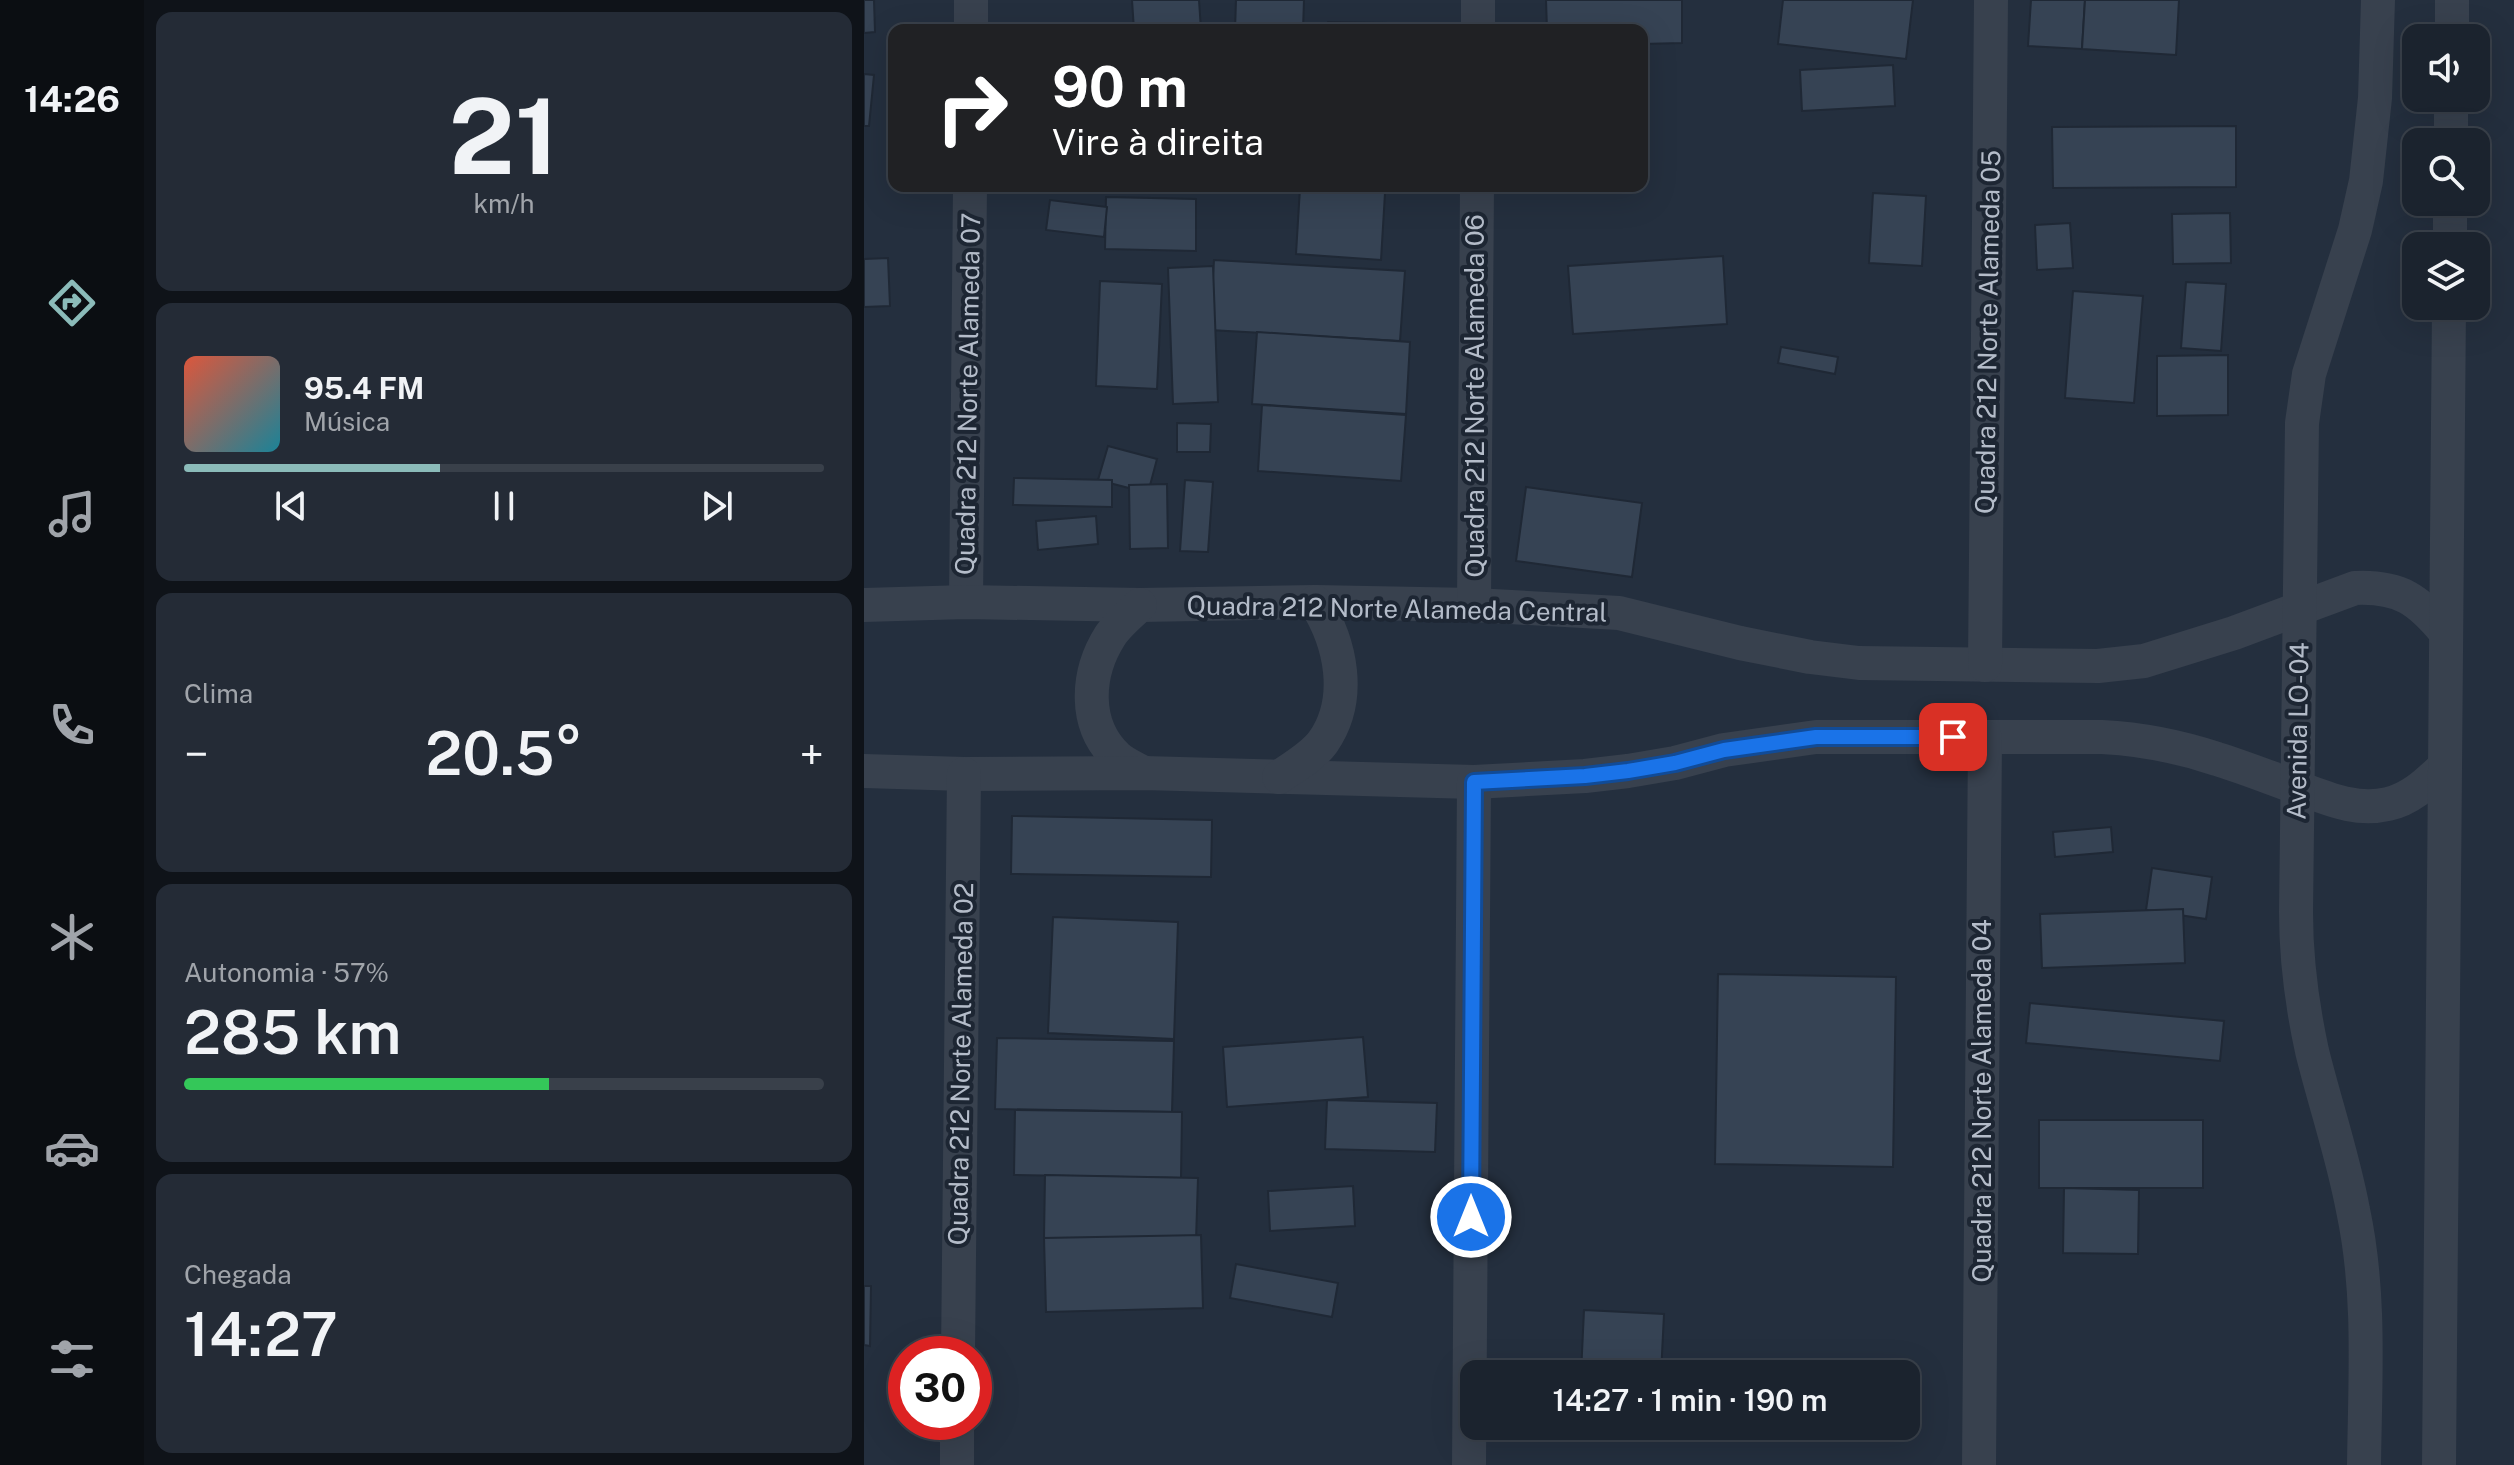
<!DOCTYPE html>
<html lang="pt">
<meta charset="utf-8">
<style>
:root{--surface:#1b232e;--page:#242b36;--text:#f1f3f6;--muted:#a0a4aa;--line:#39404a;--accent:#8bbbb9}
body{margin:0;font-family:"Public Sans",sans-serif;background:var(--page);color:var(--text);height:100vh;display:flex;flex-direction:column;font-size:30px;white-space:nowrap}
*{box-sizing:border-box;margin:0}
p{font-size:26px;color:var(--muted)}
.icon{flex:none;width:44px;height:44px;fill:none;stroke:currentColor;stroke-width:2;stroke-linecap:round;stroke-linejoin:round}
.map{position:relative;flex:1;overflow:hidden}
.panel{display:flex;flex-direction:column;gap:12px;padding:12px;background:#0f1319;width:720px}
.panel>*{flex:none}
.hud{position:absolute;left:24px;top:24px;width:760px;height:168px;border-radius:16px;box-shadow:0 8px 32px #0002,0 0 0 2px var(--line);background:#202124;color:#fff;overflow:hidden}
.tools{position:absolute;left:1538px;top:24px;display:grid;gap:16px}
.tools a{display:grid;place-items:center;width:88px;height:88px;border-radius:16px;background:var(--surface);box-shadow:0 8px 32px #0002,0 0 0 2px var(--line);font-size:40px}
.speed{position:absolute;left:24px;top:1336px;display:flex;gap:16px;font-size:40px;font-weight:700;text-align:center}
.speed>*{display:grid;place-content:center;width:104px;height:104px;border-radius:50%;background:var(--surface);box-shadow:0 8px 32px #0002,0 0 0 2px var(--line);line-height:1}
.speed .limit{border:12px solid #d22;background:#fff;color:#111}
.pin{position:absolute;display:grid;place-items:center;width:68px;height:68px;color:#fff;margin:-34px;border-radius:16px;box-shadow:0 4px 12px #0006}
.me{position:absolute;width:88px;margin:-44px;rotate:0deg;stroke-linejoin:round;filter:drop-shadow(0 0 6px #0008)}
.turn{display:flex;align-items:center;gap:28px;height:168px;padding:0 32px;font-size:36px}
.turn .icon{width:104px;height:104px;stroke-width:2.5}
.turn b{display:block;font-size:56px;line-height:68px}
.big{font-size:60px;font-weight:600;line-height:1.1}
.panel .widget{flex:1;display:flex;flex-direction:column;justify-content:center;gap:12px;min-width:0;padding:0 28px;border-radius:16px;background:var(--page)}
.panel .dial{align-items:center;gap:0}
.dial b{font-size:104px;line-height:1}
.song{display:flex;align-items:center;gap:24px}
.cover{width:96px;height:96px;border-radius:12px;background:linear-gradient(135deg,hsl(10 70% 55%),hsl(190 70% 35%))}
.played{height:8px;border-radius:4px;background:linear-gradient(90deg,var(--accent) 40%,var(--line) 40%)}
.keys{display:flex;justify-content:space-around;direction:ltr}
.heat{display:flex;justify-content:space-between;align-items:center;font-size:44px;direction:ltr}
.charge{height:12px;border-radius:6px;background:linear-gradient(90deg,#34c759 57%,var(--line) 0)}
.trip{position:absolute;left:596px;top:1360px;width:460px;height:80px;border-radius:16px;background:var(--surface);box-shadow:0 8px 32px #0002,0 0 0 2px var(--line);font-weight:600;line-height:80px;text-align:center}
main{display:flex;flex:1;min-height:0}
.dock{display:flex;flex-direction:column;width:144px;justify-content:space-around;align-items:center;background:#0b0e12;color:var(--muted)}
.dock .icon{width:56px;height:56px}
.dock .selected{color:var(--accent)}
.dock b{font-size:36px;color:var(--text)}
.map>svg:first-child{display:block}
.building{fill:#364354;stroke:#1f2835;stroke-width:2}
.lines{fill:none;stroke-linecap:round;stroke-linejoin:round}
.minor{stroke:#38414e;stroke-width:34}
.route-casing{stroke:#114b97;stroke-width:20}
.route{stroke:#1a73e8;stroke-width:14}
.labels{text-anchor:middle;stroke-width:8;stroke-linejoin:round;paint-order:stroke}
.street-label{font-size:26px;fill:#b4bcc9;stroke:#1d2633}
</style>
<main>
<nav class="dock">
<b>14:26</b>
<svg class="icon selected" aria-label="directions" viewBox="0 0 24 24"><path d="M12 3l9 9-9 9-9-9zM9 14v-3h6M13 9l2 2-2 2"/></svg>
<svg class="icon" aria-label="music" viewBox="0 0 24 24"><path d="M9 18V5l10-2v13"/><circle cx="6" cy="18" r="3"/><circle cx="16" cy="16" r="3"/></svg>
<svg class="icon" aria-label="phone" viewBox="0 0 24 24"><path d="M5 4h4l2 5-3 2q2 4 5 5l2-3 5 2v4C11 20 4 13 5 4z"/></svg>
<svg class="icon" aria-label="climate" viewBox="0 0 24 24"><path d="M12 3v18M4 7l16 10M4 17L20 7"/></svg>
<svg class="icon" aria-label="car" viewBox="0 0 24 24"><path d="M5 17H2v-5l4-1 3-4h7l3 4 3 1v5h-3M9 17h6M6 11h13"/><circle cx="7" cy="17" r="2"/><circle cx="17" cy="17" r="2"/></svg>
<svg class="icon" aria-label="filters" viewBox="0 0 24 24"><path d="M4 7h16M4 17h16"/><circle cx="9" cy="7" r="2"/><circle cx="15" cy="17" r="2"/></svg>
</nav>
<section class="panel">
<div class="widget dial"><b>21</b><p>km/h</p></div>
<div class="widget">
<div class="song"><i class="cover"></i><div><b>95.4 FM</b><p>Música</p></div></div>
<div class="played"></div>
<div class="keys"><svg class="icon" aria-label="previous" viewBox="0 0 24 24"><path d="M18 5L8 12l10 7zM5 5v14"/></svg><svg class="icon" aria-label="pause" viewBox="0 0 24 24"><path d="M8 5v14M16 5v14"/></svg><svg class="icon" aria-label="next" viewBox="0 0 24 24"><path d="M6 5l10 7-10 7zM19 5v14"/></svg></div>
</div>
<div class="widget"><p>Clima</p>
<div class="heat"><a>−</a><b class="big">20.5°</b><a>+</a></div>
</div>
<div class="widget"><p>Autonomia · 57%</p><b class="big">285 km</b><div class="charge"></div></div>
<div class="widget"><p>Chegada</p><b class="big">14:27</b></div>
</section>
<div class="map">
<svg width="1650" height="1465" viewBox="0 0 1650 1465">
<rect width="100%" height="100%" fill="#242f3e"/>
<!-- building -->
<g class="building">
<path d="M0 0H10L11 32 0 33Z"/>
<path d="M268 0H335L337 30H270Z"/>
<path d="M372 0H440L439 30H371Z"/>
<path d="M682 0H818V43L778 44V30H683Z"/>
<path d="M919 0H1049L1042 59 914 44Z"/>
<path d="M1167 0H1221L1218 49 1164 46Z"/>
<path d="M1221 0H1315L1312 55 1218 49Z"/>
<path d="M464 22 523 23V30H464Z"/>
<path d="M1029 65 1031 106 938 111 936 70Z"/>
<path d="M0 74 10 75 5 126H0Z"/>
<path d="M1372 126V187L1189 188 1188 127Z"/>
<path d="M436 186H542V189Z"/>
<path d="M436 188 521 193 517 260 432 254Z"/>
<path d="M1009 193 1062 196 1058 266 1005 263Z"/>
<path d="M242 197 332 199V251L241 249Z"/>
<path d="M186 200 243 207 240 237 182 230Z"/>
<path d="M1366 213 1367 263 1309 264 1308 214Z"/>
<path d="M1206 223 1209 268 1173 270 1171 225Z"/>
<path d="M859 256 863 324 709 334 704 266Z"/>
<path d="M24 258 26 306 0 307V259Z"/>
<path d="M350 260 541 271 536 341 346 330Z"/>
<path d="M349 266 354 402 309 404 304 268Z"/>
<path d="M236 281 298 284 293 389 232 386Z"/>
<path d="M1322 282 1362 284 1357 351 1317 348Z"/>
<path d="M1209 291 1279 296 1270 403 1201 398Z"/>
<path d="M393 332 546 342 542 414 388 404Z"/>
<path d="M917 347 974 357 971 374 914 363Z"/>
<path d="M1364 355V415L1293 416V356Z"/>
<path d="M398 405 542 415 537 481 394 471Z"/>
<path d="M313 423 347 424 346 452H313Z"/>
<path d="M244 446 293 459 284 493 234 480Z"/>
<path d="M150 478 248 480V507L149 505Z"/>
<path d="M321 480 349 482 344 552 316 551Z"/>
<path d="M303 484 304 548 266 549 265 485Z"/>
<path d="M662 487 778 503 768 577 652 561Z"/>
<path d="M232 516 234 544 174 550 172 521Z"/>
<path d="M148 816 348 820 347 877 147 874Z"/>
<path d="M1247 827 1249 852 1191 857 1189 832Z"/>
<path d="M1288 868 1348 877 1342 919 1282 910Z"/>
<path d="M1319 909 1321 963 1178 968 1176 914Z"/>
<path d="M189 917 314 922 310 1039 184 1033Z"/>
<path d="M854 974 1032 977 1029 1167 851 1164Z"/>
<path d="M1166 1003 1360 1021 1356 1061 1162 1043Z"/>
<path d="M499 1037 504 1097 363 1107 359 1047Z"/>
<path d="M133 1038 310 1041 308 1112 131 1109Z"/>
<path d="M463 1100 573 1103 571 1152 461 1149Z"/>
<path d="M151 1110 318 1112 317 1178 150 1175Z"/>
<rect x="1175" y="1120" width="164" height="68"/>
<path d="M181 1175 334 1178 332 1240 180 1238Z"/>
<path d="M489 1186 491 1226 406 1231 404 1191Z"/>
<path d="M1200 1188 1275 1190 1274 1254 1199 1253Z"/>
<path d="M337 1235 339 1308 182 1312 180 1238Z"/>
<path d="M372 1264 474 1283 468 1317 366 1298Z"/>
<path d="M0 1286H7L6 1346 0 1345Z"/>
<path d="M720 1310 800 1314 797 1374H717Z"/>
</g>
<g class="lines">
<!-- minor -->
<g class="minor">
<path d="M107 30V0"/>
<path d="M614 30V0"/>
<path d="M1588 38V0"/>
<path d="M1587 142V98"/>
<path d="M1586 246V202"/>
<path d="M102 602 106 186"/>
<path d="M0 605 102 602 276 605 451 602 610 605 755 613 876 643 946 657 995 663 1234 666 1280 661 1370 633 1491 588C1536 586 1555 600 1582 633"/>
<path d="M276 605C266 614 253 625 246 636 222 674 219 725 253 757 261 764 271 768 280 773"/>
<path d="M610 605 613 186"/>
<path d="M1121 665 1127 0"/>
<path d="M0 771 100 774 280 773 610 782 721 776 764 771 811 763 860 750 952 737H1238C1277 739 1317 747 1353 759 1379 767 1404 777 1429 786 1461 797 1490 812 1524 804 1547 799 1564 782 1580 767"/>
<path d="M415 777C430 767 449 756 459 742 489 699 477 643 451 602"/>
<path d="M94 1354 100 774"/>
<path d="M93 1465V1422"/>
<path d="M605 1465 610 782"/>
<path d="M1115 1465 1121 738"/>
<path d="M1500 1465C1501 1380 1507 1294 1489 1210 1479 1156 1461 1104 1448 1051 1438 1005 1432 959 1432 912L1438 423 1445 374 1491 230 1502 181 1511 98 1514 0"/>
<path d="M1575 1465 1585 306"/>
</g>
</g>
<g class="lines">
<defs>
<path id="route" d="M607 1217 610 782 721 776 764 771 811 763 860 750 952 737H1089"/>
</defs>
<!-- route casing -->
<use href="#route" class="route-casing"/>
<!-- route -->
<use href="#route" class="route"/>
</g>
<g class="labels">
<!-- street labels -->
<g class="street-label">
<text transform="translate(1124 332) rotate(-89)" y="9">Quadra 212 Norte Alameda 05</text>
<text transform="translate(104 394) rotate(-89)" y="9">Quadra 212 Norte Alameda 07</text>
<text transform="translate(611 396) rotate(-90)" y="9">Quadra 212 Norte Alameda 06</text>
<text transform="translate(533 609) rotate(1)" y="9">Quadra 212 Norte Alameda Central</text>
<text transform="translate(1434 731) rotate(-89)" y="9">Avenida LO-04</text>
<text transform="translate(97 1064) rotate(-89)" y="9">Quadra 212 Norte Alameda 02</text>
<text transform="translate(1118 1101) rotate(-90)" y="9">Quadra 212 Norte Alameda 04</text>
</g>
</g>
</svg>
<div class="tools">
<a><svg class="icon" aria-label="sound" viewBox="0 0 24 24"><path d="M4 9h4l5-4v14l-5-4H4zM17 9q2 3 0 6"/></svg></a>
<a><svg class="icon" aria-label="search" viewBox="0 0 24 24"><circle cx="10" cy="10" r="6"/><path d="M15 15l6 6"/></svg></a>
<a><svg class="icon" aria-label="layers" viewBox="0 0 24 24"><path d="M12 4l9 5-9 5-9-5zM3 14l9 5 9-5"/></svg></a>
</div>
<div class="speed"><div class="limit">30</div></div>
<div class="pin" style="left:1089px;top:737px;background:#d93025"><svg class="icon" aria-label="arrive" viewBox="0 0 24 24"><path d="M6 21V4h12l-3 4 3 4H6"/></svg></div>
<svg class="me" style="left:607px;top:1217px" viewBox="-20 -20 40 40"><circle r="17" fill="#1a73e8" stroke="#fff" stroke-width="3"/><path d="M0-11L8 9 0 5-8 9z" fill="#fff"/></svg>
<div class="trip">14:27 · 1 min · 190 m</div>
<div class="hud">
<div class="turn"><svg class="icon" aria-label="right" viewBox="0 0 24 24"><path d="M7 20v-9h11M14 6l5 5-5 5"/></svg><div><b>90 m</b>Vire à direita</div></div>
</div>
</div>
</main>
